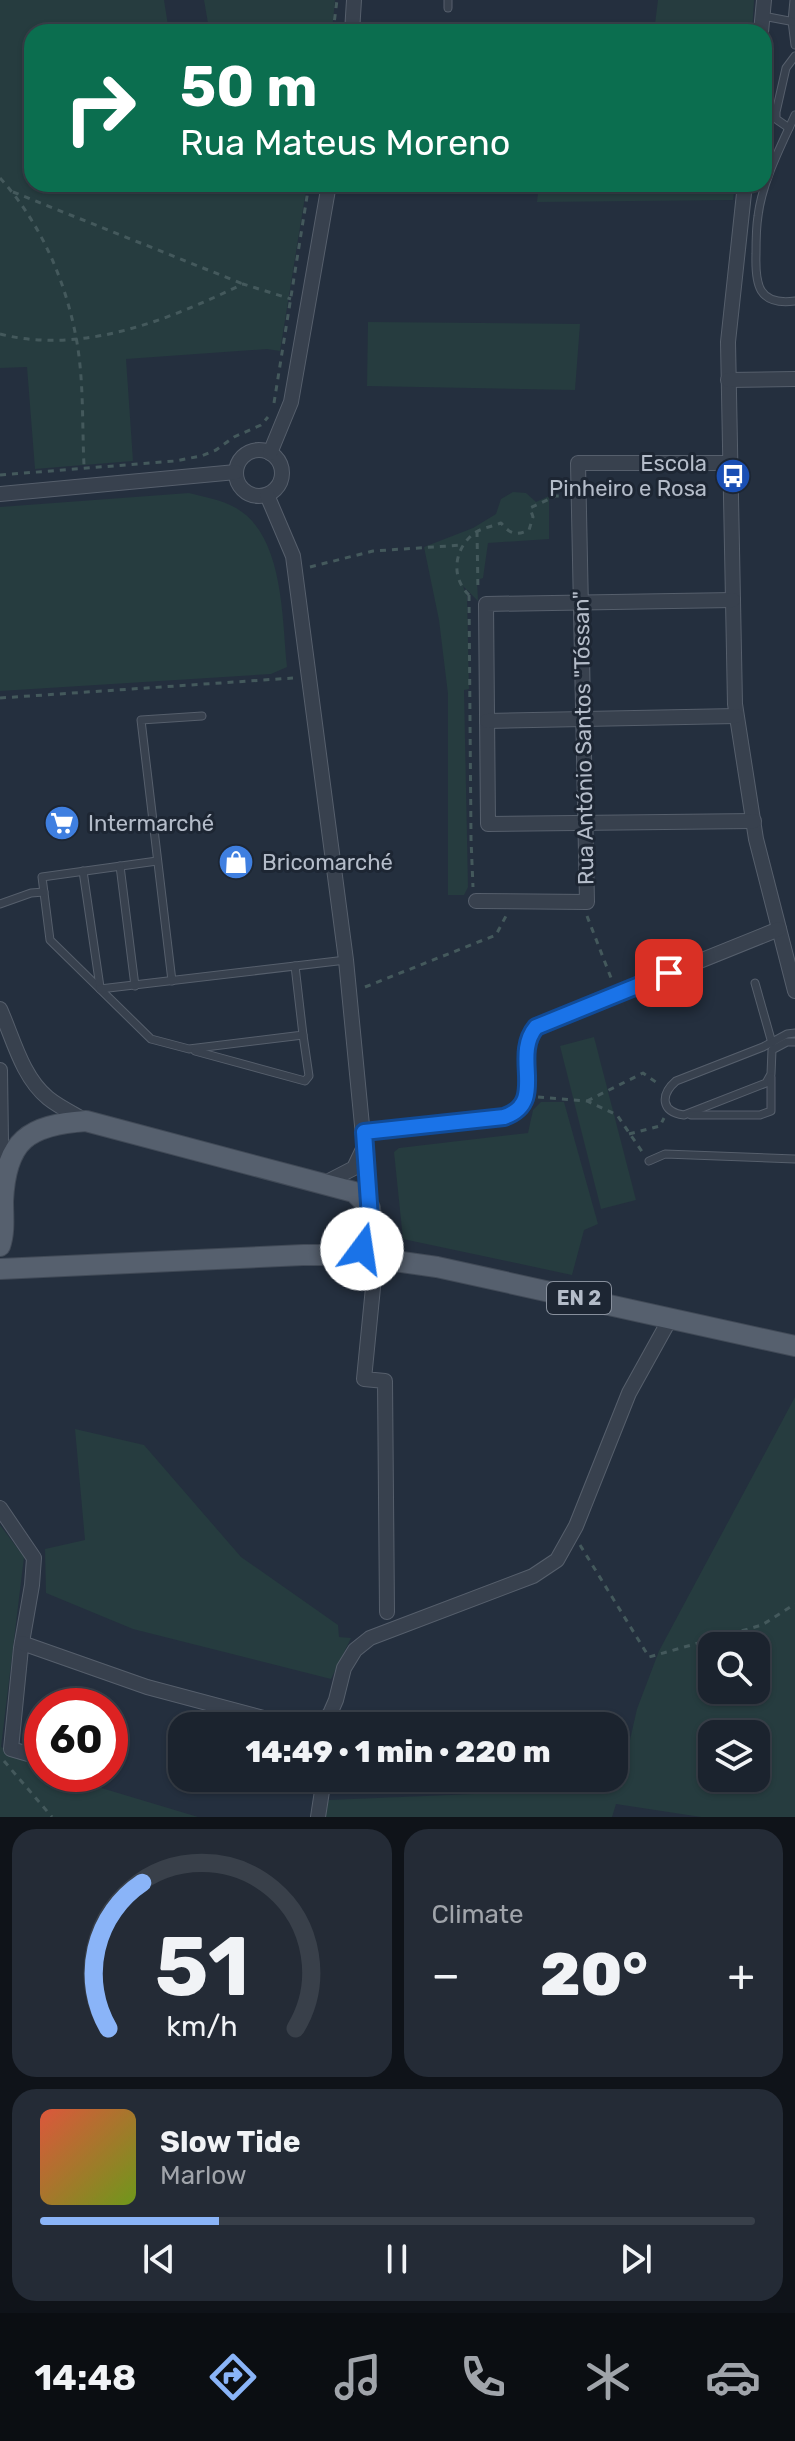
<!DOCTYPE html>
<meta charset="utf-8">
<style>
:root{--surface:#1b232e;--page:#242b36;--text:#f1f3f6;--muted:#a0a4aa;--line:#39404a;--accent:#8ab4f8}
body{margin:0;font-family:Rubik,sans-serif;background:var(--page);color:var(--text);height:100vh;display:flex;flex-direction:column;font-size:30px;white-space:nowrap}
*{box-sizing:border-box;margin:0}
p{font-size:26px;color:var(--muted)}
.icon{flex:none;width:44px;height:44px;fill:none;stroke:currentColor;stroke-width:2;stroke-linecap:round;stroke-linejoin:round}
.map{position:relative;height:1817px;overflow:hidden}
.sheet{display:flex;flex-direction:column;gap:12px;padding:12px;background:#0f1319;flex:1}
.sheet>*{flex:none}
.top-card{position:absolute;left:24px;top:24px;width:748px;height:168px;border-radius:24px;box-shadow:0 2px 6px #0004,0 0 0 2px var(--line);background:#0b6e4f;color:#fff;overflow:hidden}
.tools{position:absolute;left:698px;top:1632px;display:grid;gap:16px}
.tools a{display:grid;place-items:center;width:72px;height:72px;border-radius:16px;background:var(--surface);box-shadow:0 2px 6px #0004,0 0 0 2px var(--line);font-size:40px}
.speed{position:absolute;left:24px;top:1688px;display:flex;gap:16px;font-size:40px;font-weight:700;text-align:center}
.speed>*{display:grid;place-content:center;width:104px;height:104px;border-radius:50%;background:var(--surface);box-shadow:0 2px 6px #0004,0 0 0 2px var(--line);line-height:1}
.speed .limit{border:12px solid #d22;background:#fff;color:#111}
.pin{position:absolute;display:grid;place-items:center;width:68px;height:68px;color:#fff;margin:-34px;border-radius:16px;box-shadow:0 4px 12px #0006}
.me{position:absolute;width:88px;margin:-44px;rotate:14deg;stroke-linejoin:round;filter:drop-shadow(0 0 6px #0008)}
.turn{display:flex;align-items:center;gap:28px;height:168px;padding:0 24px;font-size:36px}
.turn .icon{width:104px;height:104px;stroke-width:2.5}
.turn b{display:block;font-size:56px;line-height:68px}
.big{font-size:60px;font-weight:800;line-height:1.1}
.sheet .tile{flex:1;display:flex;flex-direction:column;justify-content:center;gap:12px;min-width:0;padding:0 28px;border-radius:24px;background:var(--page)}
.sheet .dial{align-items:center;gap:0}
.dial svg{height:208px;overflow:visible;fill:none;stroke:var(--line);stroke-width:7;stroke-linecap:round;text-anchor:middle}
.dial text{fill:var(--text);stroke:none}
.song{display:flex;align-items:center;gap:24px}
.cover{width:96px;height:96px;border-radius:12px;background:linear-gradient(135deg,hsl(10 70% 55%),hsl(80 70% 35%))}
.played{height:8px;border-radius:4px;background:linear-gradient(90deg,var(--accent) 25%,var(--line) 25%)}
.keys{display:flex;justify-content:space-around;direction:ltr}
.heat{display:flex;justify-content:space-between;align-items:center;font-size:44px;direction:ltr}
.sheet .tiles{flex:1;display:grid;gap:12px;grid-template-columns:1fr 1fr}
.tile:last-child{grid-column:span 2}
.trip{position:absolute;left:168px;top:1712px;width:460px;height:80px;border-radius:24px;background:var(--surface);box-shadow:0 2px 6px #0004,0 0 0 2px var(--line);font-weight:800;line-height:80px;text-align:center}
.menu{display:flex;height:128px;justify-content:space-around;align-items:center;background:#0b0e12;color:var(--muted)}
.menu .icon{width:56px;height:56px}
.menu .active{color:var(--accent)}
.menu b{font-size:36px;color:var(--text)}
.map>svg:first-child{display:block}
.green{fill:#263c3f;fill-rule:evenodd}
.lines{fill:none;stroke-linecap:round;stroke-linejoin:round}
.service-casing{stroke:#565f6c;stroke-width:9}
.minor-casing{stroke:#565f6c;stroke-width:16}
.primary-casing{stroke:#414a57;stroke-width:22}
.path{stroke:#44595c;stroke-width:3;stroke-dasharray:6 6;stroke-linecap:butt}
.service{stroke:#38414e;stroke-width:7}
.minor{stroke:#38414e;stroke-width:14}
.primary{stroke:#56606e;stroke-width:20}
.route-casing{stroke:#114b97;stroke-width:20}
.route{stroke:#1a73e8;stroke-width:14}
.labels{text-anchor:middle;stroke-width:6;stroke-linejoin:round;paint-order:stroke}
.shield{fill:#1d2633;stroke:#878f9c;stroke-width:2}
.shield-label{font-size:20px;font-weight:bold;fill:#b4bcc9}
.poi-label{font-size:22px;fill:#b4bcc9;stroke:#1d2633;text-anchor:start}
.street-label{font-size:22px;fill:#b4bcc9;stroke:#1d2633}
</style>
<div class="map">
<svg width="795" height="1817" viewBox="0 0 795 1817">
<rect width="100%" height="100%" fill="#242f3e"/>
<!-- green -->
<g class="green">
<path d="M0 0H164L169 32H32V184H307L280 351 267 349 126 359 133 461 35 469 27 367 0 368Z"/>
<path d="M204 0H335L332 32H199L209 29Z"/>
<path d="M658 0H754L752 32H654Z"/>
<path d="M539 184H735L733 200 537 202Z"/>
<path d="M368 322 580 324 575 390 367 386Z"/>
<path d="M513 492 526 493 536 502 549 496V539L488 543 483 578 477 580 478 601 463 586 467 596 469 689 464 690 468 887 464 895H448V694L439 620 424 547 473 528 496 514 501 499Z"/>
<path d="M189 493C205 497 222 500 236 508 284 535 282 619 287 667L271 674 0 691V507Z"/>
<path d="M594 1037 636 1200 601 1209 560 1046Z"/>
<path d="M541 1102H564L598 1224 584 1230 572 1275 403 1239 394 1152 399 1148 528 1133 533 1110Z"/>
<path d="M795 1397V1817H701L616 1804 612 1817H319L329 1800 619 1788 637 1709 659 1651ZM712 1646H756V1690H712ZM712 1734H756V1778H712Z"/>
<path d="M75 1429 144 1445 241 1557 338 1625 339 1637 351 1638 331 1679 133 1629 46 1593 45 1549 85 1540Z"/>
<path d="M0 1525 24 1557 1 1747 42 1764V1774H65L88 1784 198 1817H0Z"/>
</g>
<g class="lines">
<defs>
<g id="service">
<path d="M448 0V8"/>
<path d="M794 0 792 21 795 45"/>
<path d="M763 16 795 22"/>
<path d="M795 115C781 146 762 182 758 216 756 228 756 241 756 254 755 284 758 306 795 301"/>
<path d="M789 128 776 119V112L786 68 795 56"/>
<path d="M157 861 42 877 50 940 151 1039 189 1049 303 1035 295 966"/>
<path d="M120 866 135 986"/>
<path d="M83 871 100 987"/>
<path d="M0 904 31 893 44 892"/>
<path d="M172 981 141 720 202 716"/>
<path d="M755 983 772 1043"/>
<path d="M100 989 346 960"/>
<path d="M795 1033 787 1034 763 1047 676 1081C660 1095 661 1112 684 1115L766 1083 771 1074 772 1050 787 1042H795"/>
<path d="M195 1051 305 1081 309 1076 303 1035"/>
<path d="M691 1115H760L771 1111V1077"/>
<path d="M649 1161 665 1154 795 1159"/>
</g>
<g id="minor">
<path d="M352 32 354 0"/>
<path d="M761 32 764 0"/>
<path d="M745 184 728 342 735 704 756 839 795 991"/>
<path d="M728 380 795 379"/>
<circle cx="259" cy="473" r="23"/>
<path d="M270 453 291 402 329 184"/>
<path d="M0 494 236 472"/>
<path d="M267 495 293 556 346 960 370 1208"/>
<path d="M733 600 486 604 488 824 754 821"/>
<path d="M487 721 736 716"/>
<path d="M476 901 587 902 578 463H730"/>
<path d="M0 1009C13 1038 22 1077 48 1098 59 1107 74 1114 86 1121"/>
<path d="M0 1070 1 1142 5 1173"/>
<path d="M364 1132 504 1117C550 1101 509 1058 536 1027L779 929"/>
<path d="M325 1183 354 1168 364 1147"/>
<path d="M376 1257 364 1379 385 1381 387 1612"/>
<path d="M0 1508 34 1558 32 1585 21 1648 11 1749 42 1758"/>
<path d="M22 1643 147 1687 290 1725H303L329 1716 336 1700 344 1668 355 1650 370 1638 533 1576 557 1560 576 1526 629 1393 670 1319"/>
<path d="M318 1817 324 1778"/>
</g>
<g id="primary">
<path d="M0 1246C5 1232 3 1216 3 1201 6 1140 28 1125 86 1121L354 1192 370 1208C373 1230 372 1243 352 1255"/>
<path d="M0 1269 303 1255H352L437 1267 795 1346"/>
</g>
</defs>
<!-- service casing -->
<use href="#service" class="service-casing"/>
<!-- minor casing -->
<use href="#minor" class="minor-casing"/>
<!-- primary casing -->
<use href="#primary" class="primary-casing"/>
<!-- path -->
<g class="path">
<path d="M333 32 337 0"/>
<path d="M0 178C40 222 65 279 76 337 84 379 82 424 84 466"/>
<path d="M13 192 243 284"/>
<path d="M0 334C83 355 168 320 243 284L291 299"/>
<path d="M274 403 309 184"/>
<path d="M0 475 175 461 201 456 216 450 234 437 261 425 268 417"/>
<path d="M477 531 478 591"/>
<path d="M310 567 373 551 463 545"/>
<path d="M469 595 471 839 473 887"/>
<path d="M469 595C450 577 454 547 476 532 483 528 493 526 501 523 510 534 516 536 529 530L533 517 530 508 556 496H567"/>
<path d="M0 698 293 678"/>
<path d="M587 916 613 983"/>
<path d="M365 987 496 935 507 914"/>
<path d="M538 1097 587 1101 617 1115 643 1153"/>
<path d="M587 1101 643 1073 660 1085"/>
<path d="M629 1134 660 1126 664 1118"/>
<path d="M580 1545 649 1657 762 1625 795 1604"/>
<path d="M4 1761 52 1817"/>
</g>
<!-- service -->
<use href="#service" class="service"/>
<!-- minor -->
<use href="#minor" class="minor"/>
<!-- primary -->
<use href="#primary" class="primary"/>
</g>
<g class="lines">
<defs>
<path id="route" d="M362 1249 367 1244 371 1232 364 1132 504 1117C548 1102 511 1057 536 1027L669 973"/>
</defs>
<!-- route casing -->
<use href="#route" class="route-casing"/>
<!-- route -->
<use href="#route" class="route"/>
</g>
<!-- icons -->
<defs>
<symbol id="bus-disc" viewBox="-11 -11 22 22"><circle r="9.5" fill="#1a4fb4" stroke="#1d2633"/><path d="M-5-6H5V4H4V6H2V4H-2V6H-4V4H-5ZM-3.5-4V0h7V-4ZM-3.5 1.2v1.5H-2V1.2ZM2 1.2v1.5H3.5V1.2Z" fill="#fff"/></symbol>
<symbol id="supermarket-disc" viewBox="-11 -11 22 22"><circle r="9.5" fill="#3f7fe0" stroke="#1d2633"/><path d="M-6-5.5h2.5l.6 2H6L4.5 2H-2.5L-4.4-4H-6ZM-1.5 3.2a1.3 1.3 0 1 0 .1 0ZM3 3.2a1.3 1.3 0 1 0 .1 0Z" fill="#fff"/></symbol>
<symbol id="shop-disc" viewBox="-11 -11 22 22"><circle r="9.5" fill="#3f7fe0" stroke="#1d2633"/><path d="M-5-2.5h2.3a2.7 3.5 0 0 1 5.4 0H5L5.5 6h-11ZM-1.5-2.5h3a1.5 2.3 0 0 0-3 0Z" fill="#fff"/></symbol>
</defs>
<g fill-rule="evenodd">
<use href="#bus-disc" x="713" y="456" width="40" height="40"/>
<use href="#supermarket-disc" x="42" y="803" width="40" height="40"/>
<use href="#shop-disc" x="216" y="842" width="40" height="40"/>
</g>
<g class="labels">
<!-- shield labels -->
<rect class="shield" x="547" y="1282" width="64" height="32" rx="6"/>
<g class="shield-label">
<text x="579" y="1305">EN 2</text>
</g>
<!-- poi labels -->
<g class="poi-label">
<text x="707" y="471" text-anchor="end">Escola<tspan x="707" dy="25">Pinheiro e Rosa</tspan></text>
<text x="88" y="831">Intermarché</text>
<text x="262" y="870">Bricomarché</text>
</g>
<!-- street labels -->
<g class="street-label">
<text transform="translate(583 738) rotate(-91)" y="8">Rua António Santos "Tóssan"</text>
</g>
</g>
</svg>
<div class="tools">
<a><svg class="icon" aria-label="search" viewBox="0 0 24 24"><circle cx="10" cy="10" r="6"/><path d="M15 15l6 6"/></svg></a>
<a><svg class="icon" aria-label="layers" viewBox="0 0 24 24"><path d="M12 4l9 5-9 5-9-5zM3 14l9 5 9-5"/></svg></a>
</div>
<div class="speed"><div class="limit">60</div></div>
<div class="pin" style="left:669px;top:973px;background:#d93025"><svg class="icon" aria-label="arrive" viewBox="0 0 24 24"><path d="M6 21V4h12l-3 4 3 4H6"/></svg></div>
<svg class="me" style="left:362px;top:1249px" viewBox="-20 -20 40 40"><circle r="19" fill="#fff"/><path d="M0-13L10 11 0 6-10 11z" fill="#1a73e8"/></svg>
<div class="trip">14:49 · 1 min · 220 m</div>
<div class="top-card">
<div class="turn"><svg class="icon" aria-label="right" viewBox="0 0 24 24"><path d="M7 20v-9h11M14 6l5 5-5 5"/></svg><div><b>50 m</b>Rua Mateus Moreno</div></div>
</div>
</div>
<section class="sheet">
<div class="tiles">
<div class="tile dial"><svg viewBox="0 0 100 80">
<path d="M14 69A42 42 0 1 1 86 69"/>
<path d="M14 69A42 42 0 0 1 27 13" stroke="#8ab4f8"/>
<text x="50" y="56" font-size="32" font-weight="700">51</text>
<text x="50" y="72" font-size="11">km/h</text>
</svg></div>
<div class="tile"><p>Climate</p>
<div class="heat"><a>−</a><b class="big">20°</b><a>+</a></div>
</div>
<div class="tile">
<div class="song"><i class="cover"></i><div><b>Slow Tide</b><p>Marlow</p></div></div>
<div class="played"></div>
<div class="keys"><svg class="icon" aria-label="previous" viewBox="0 0 24 24"><path d="M18 5L8 12l10 7zM5 5v14"/></svg><svg class="icon" aria-label="pause" viewBox="0 0 24 24"><path d="M8 5v14M16 5v14"/></svg><svg class="icon" aria-label="next" viewBox="0 0 24 24"><path d="M6 5l10 7-10 7zM19 5v14"/></svg></div>
</div>
</div>
</section>
<nav class="menu">
<b>14:48</b>
<svg class="icon active" aria-label="directions" viewBox="0 0 24 24"><path d="M12 3l9 9-9 9-9-9zM9 14v-3h6M13 9l2 2-2 2"/></svg>
<svg class="icon" aria-label="music" viewBox="0 0 24 24"><path d="M9 18V5l10-2v13"/><circle cx="6" cy="18" r="3"/><circle cx="16" cy="16" r="3"/></svg>
<svg class="icon" aria-label="phone" viewBox="0 0 24 24"><path d="M5 4h4l2 5-3 2q2 4 5 5l2-3 5 2v4C11 20 4 13 5 4z"/></svg>
<svg class="icon" aria-label="climate" viewBox="0 0 24 24"><path d="M12 3v18M4 7l16 10M4 17L20 7"/></svg>
<svg class="icon" aria-label="car" viewBox="0 0 24 24"><path d="M5 17H2v-5l4-1 3-4h7l3 4 3 1v5h-3M9 17h6M6 11h13"/><circle cx="7" cy="17" r="2"/><circle cx="17" cy="17" r="2"/></svg>
</nav>
